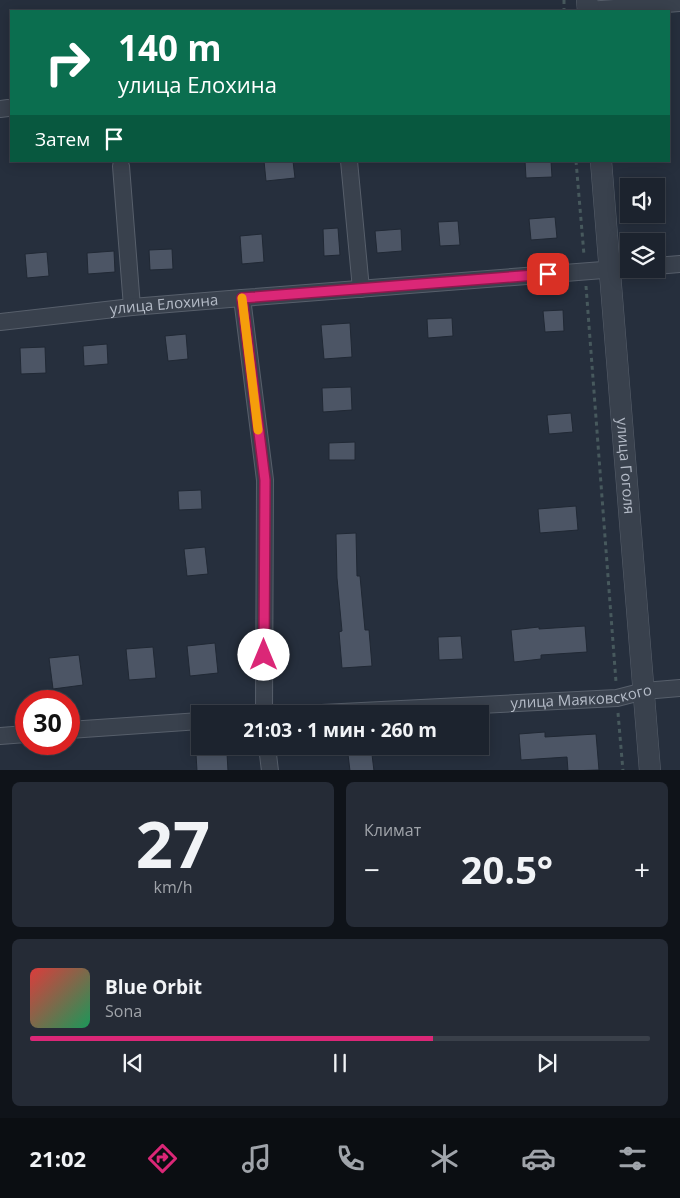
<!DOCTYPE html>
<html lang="ru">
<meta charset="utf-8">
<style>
:root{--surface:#1c232e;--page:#252b36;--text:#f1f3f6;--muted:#a0a4aa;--line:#3a404a;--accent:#db2777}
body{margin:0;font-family:"Open Sans",sans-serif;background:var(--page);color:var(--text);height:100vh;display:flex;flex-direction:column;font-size:19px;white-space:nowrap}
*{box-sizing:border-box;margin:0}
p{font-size:16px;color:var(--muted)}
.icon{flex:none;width:28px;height:28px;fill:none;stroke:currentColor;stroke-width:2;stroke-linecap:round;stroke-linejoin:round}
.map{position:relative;height:770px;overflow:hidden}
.panel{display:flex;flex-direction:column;gap:12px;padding:12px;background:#0f1319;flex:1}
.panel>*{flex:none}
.hud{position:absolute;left:10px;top:10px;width:660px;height:152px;border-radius:0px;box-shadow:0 2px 12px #0003,0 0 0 1px var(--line);background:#0b6e4f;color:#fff;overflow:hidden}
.tools{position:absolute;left:620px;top:178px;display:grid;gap:10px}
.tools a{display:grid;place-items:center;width:45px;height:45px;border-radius:0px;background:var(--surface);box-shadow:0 2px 12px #0003,0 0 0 1px var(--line);font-size:25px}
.speed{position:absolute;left:15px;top:690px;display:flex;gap:10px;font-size:25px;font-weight:700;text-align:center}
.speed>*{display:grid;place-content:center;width:65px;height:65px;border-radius:50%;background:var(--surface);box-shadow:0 2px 12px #0003,0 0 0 1px var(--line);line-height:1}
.speed .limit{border:8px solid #d22;background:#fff;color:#111}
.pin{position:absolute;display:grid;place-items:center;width:42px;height:42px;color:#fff;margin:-21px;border-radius:10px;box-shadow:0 2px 8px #0006}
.me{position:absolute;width:55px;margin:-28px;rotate:0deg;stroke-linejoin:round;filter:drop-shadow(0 0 4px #0008)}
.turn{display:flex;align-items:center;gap:18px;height:105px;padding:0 25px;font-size:22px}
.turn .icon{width:65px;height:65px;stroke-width:2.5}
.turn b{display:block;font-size:35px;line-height:42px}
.then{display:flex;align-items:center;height:48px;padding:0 25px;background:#0003;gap:10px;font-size:19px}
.big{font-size:38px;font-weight:700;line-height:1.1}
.panel .tile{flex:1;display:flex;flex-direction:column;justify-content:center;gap:8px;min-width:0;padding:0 18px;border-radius:8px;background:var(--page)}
.panel .dial{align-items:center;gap:0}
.dial b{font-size:65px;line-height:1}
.song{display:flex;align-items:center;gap:15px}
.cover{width:60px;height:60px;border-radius:8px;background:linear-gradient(135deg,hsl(0 70% 55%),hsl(150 70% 35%))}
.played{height:5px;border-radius:2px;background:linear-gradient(90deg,var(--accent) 65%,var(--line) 65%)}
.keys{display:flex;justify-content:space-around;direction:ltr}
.heat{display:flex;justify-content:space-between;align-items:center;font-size:28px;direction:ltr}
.panel .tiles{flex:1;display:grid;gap:12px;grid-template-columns:1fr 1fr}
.tile:last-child{grid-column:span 2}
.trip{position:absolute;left:191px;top:705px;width:298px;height:50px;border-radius:0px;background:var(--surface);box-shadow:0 2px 12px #0003,0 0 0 1px var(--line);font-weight:700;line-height:50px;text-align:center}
.tabs{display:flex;height:80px;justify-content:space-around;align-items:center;background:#0b0e12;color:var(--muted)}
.tabs .icon{width:35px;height:35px}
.tabs .selected{color:var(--accent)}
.tabs b{font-size:22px;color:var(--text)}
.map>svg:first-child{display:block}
.building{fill:#4c5565;stroke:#202834}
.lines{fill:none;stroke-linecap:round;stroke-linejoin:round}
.minor-casing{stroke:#575f6b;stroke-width:18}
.tertiary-casing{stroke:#575f6b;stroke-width:22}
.path{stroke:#47595d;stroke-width:3;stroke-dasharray:4 4;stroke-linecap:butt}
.minor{stroke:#39414d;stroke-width:16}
.tertiary{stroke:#39414d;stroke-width:21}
.route-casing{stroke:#8e194d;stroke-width:12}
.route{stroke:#db2777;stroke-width:9}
.slow{stroke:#f59e0b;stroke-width:9}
.labels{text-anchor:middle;stroke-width:4;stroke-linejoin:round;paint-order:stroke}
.street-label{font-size:15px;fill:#b5bcc8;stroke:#1e2632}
</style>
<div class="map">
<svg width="680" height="771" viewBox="0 0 680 771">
<rect width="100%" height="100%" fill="#262f3d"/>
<!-- building -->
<g class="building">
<path d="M264 161H293L295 178 266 181Z"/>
<path d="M525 161H551L552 177 526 178Z"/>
<path d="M555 217 557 238 531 240 529 219Z"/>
<path d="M458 221 460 245 440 246 438 222Z"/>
<path d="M338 228 340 255 324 256 323 229Z"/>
<path d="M401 229 402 251 377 253 375 231Z"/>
<path d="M262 234 264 262 242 264 240 236Z"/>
<path d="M172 249 173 269 150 270 149 250Z"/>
<path d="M114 251 115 272 88 274 87 253Z"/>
<path d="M47 252 49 276 27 278 25 254Z"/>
<path d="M563 310 564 331 545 332 543 311Z"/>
<path d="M452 318 453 336 428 338 427 319Z"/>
<path d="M350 323 352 357 324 359 321 325Z"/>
<path d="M186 334 188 359 168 361 165 336Z"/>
<path d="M107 344 108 364 84 366 83 346Z"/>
<path d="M45 347 46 373 21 374 20 348Z"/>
<path d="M351 387 352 410 323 412 322 388Z"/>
<path d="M571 413 573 432 549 434 547 415Z"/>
<path d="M355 442V460H329V443Z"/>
<path d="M201 490 202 509 179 510 178 491Z"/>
<path d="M576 506 578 530 540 533 538 509Z"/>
<path d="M356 533 357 576H360L365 630H369L372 666 342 668 339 632 342 631 337 578 336 534Z"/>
<path d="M205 547 208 574 187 576 184 549Z"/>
<path d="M585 626 587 652 541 655V659L514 662 511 630 539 627V629Z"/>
<path d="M461 636 463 659 439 660 438 637Z"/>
<path d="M215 643 218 673 190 676 187 646Z"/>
<path d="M153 647 156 678 129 680 126 649Z"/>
<path d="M79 655 83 685 53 689 49 658Z"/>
<path d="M545 732V737L596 734 599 770 568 771 567 757 521 760 519 734Z"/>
<path d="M347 746H371L374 771H350Z"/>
<path d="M227 753 228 771H197L196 754Z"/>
</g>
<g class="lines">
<defs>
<g id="minor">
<path d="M588 10 680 3"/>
<path d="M0 109 8 108"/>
<path d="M349 161 361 289"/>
<path d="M121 166 132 307"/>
<path d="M656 266 680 264"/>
<path d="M242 298 265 480 264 714"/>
<path id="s1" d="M0 322 132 307 242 298 629 268"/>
<path id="s2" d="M302 714 617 698 644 691 680 688"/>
<path d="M69 730 200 721"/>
<path d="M0 736 26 734"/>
<path d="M267 746 270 771"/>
</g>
<g id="tertiary">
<path d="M587 0 588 11"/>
<path id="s3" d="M601 161 650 771"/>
</g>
</defs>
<!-- minor casing -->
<use href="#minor" class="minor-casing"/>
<!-- tertiary casing -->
<use href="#tertiary" class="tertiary-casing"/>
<!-- path -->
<g class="path">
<path d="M564 0V11"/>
<path d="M576 161 584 255"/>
<path d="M586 286 616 682"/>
<path d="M618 713 623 771"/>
</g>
<!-- minor -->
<use href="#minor" class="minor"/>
<!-- tertiary -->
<use href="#tertiary" class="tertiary"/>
</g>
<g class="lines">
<defs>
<path id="route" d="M264 655 265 480 242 298 548 274"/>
</defs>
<!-- route casing -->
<use href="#route" class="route-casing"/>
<!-- route -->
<use href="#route" class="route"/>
<!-- slow -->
<path class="slow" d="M242 298 258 430"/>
</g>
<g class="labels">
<!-- street labels -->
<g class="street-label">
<text dy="5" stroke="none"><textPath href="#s1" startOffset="165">улица Елохина</textPath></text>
<text dy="5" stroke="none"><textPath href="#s3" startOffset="306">улица Гоголя</textPath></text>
<text dy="5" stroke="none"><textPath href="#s2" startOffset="280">улица Маяковского</textPath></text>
</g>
</g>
</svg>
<div class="tools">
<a><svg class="icon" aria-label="sound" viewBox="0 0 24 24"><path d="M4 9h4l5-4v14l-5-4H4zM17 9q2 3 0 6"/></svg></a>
<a><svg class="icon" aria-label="layers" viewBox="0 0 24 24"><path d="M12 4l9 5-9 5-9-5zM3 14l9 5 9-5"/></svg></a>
</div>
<div class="speed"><div class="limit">30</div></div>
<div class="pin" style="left:548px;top:274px;background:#d93025"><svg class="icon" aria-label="arrive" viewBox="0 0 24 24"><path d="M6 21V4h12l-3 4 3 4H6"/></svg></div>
<svg class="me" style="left:264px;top:655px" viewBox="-20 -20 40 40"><circle r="19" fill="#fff"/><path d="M0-13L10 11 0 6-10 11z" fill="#db2777"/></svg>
<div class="trip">21:03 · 1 мин · 260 m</div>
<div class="hud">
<div class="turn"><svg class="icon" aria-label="right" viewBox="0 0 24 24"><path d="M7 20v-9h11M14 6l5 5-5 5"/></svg><div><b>140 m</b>улица Елохина</div></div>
<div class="then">Затем<svg class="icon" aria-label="arrive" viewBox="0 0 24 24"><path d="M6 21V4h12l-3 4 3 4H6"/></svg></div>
</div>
</div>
<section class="panel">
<div class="tiles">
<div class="tile dial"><b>27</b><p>km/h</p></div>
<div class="tile"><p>Климат</p>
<div class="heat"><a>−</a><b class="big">20.5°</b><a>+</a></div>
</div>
<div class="tile">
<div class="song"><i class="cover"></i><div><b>Blue Orbit</b><p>Sona</p></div></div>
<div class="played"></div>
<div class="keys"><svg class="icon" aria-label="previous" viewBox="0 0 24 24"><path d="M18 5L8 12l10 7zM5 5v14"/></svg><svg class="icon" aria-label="pause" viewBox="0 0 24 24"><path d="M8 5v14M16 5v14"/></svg><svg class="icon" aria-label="next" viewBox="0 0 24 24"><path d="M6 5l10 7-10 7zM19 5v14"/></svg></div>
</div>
</div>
</section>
<nav class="tabs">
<b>21:02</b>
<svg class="icon selected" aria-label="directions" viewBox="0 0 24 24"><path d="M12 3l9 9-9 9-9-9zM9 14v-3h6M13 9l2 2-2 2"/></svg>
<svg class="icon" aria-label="music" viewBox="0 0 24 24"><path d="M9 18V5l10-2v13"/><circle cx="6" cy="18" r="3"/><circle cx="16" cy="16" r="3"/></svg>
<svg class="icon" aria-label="phone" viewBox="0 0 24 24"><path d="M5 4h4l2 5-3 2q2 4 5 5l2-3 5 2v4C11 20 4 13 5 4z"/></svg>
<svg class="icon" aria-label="climate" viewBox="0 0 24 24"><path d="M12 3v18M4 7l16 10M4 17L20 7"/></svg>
<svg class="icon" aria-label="car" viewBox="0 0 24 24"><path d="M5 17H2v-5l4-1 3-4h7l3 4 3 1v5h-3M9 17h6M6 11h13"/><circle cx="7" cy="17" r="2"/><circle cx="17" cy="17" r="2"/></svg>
<svg class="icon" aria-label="filters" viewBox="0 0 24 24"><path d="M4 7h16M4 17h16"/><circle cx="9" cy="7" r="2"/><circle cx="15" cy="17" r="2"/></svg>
</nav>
